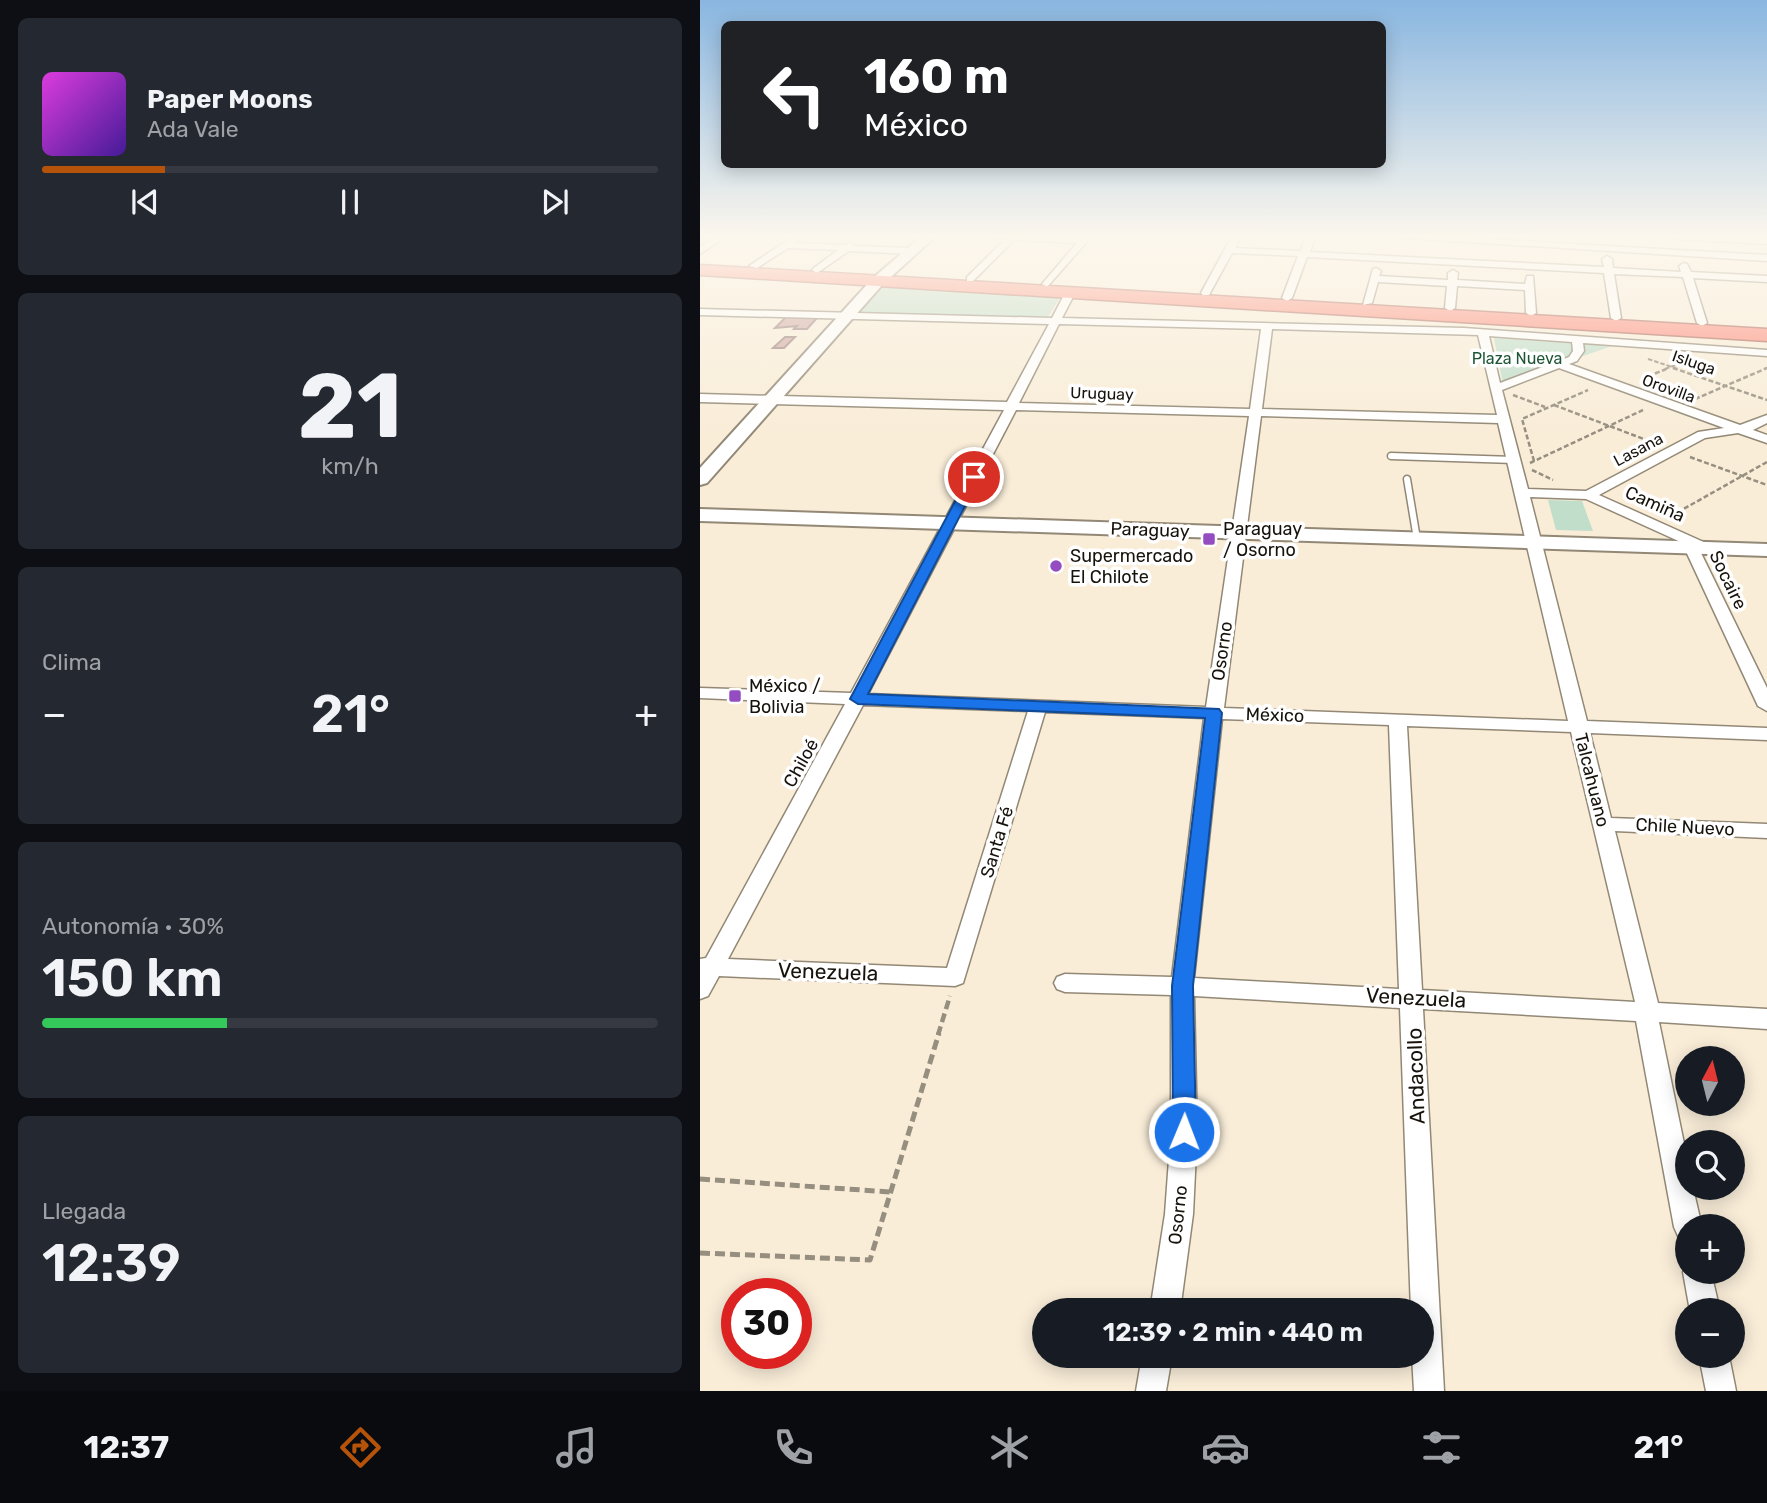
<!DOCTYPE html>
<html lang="es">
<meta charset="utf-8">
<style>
:root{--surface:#171b24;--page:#242831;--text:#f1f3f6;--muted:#9ea1a6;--line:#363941;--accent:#b45309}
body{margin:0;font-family:Rubik,sans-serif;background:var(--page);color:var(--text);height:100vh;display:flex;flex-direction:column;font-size:26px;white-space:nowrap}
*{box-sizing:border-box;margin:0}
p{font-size:23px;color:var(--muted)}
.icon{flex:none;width:38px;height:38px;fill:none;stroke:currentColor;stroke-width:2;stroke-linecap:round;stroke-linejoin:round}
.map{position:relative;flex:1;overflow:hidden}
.side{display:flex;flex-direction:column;gap:18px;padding:18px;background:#0d0f14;width:700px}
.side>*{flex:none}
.top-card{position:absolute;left:21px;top:21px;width:665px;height:147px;border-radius:10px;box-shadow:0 4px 18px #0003;background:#202124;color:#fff;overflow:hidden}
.needle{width:46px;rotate:7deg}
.tools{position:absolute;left:975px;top:1046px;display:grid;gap:14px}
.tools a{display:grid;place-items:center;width:70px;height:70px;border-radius:50%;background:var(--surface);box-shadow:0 4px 18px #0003;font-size:35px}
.speed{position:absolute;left:21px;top:1278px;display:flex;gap:14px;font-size:35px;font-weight:700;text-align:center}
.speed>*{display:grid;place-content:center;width:91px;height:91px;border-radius:50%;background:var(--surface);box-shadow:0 4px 18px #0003;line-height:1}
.speed .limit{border:10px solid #d22;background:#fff;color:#111}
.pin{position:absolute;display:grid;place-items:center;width:60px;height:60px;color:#fff;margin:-30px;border:4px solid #fff;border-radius:50%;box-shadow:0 2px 7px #0007}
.me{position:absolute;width:77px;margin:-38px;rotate:1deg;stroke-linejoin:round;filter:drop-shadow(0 0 5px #0008)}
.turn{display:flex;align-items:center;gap:24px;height:147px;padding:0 28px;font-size:32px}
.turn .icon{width:91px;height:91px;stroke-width:2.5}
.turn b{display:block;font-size:49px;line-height:60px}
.big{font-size:52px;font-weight:600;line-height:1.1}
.side .widget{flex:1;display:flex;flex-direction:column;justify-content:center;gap:10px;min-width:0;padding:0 24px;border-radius:10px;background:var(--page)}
.side .dial{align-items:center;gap:0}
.dial b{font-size:91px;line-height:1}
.song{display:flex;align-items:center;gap:21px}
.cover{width:84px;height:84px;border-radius:10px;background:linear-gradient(135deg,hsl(300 70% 55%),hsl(260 70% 35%))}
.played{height:7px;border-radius:4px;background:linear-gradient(90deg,var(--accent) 20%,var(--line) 20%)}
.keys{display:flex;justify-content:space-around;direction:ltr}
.heat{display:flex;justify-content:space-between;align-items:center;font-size:38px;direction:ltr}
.charge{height:10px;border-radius:5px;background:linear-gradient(90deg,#34c759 30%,var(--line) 0)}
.trip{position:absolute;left:332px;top:1298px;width:402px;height:70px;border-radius:35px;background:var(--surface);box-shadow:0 4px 18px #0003;font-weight:600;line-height:70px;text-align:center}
.menu{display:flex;height:112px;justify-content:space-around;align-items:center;background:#090b0e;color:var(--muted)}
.menu .icon{width:49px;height:49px}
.menu .active{color:var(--accent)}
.menu b{font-size:32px;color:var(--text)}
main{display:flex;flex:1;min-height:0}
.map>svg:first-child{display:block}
.green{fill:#c0deca}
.building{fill:#d0a7a1;stroke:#99817d;stroke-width:2}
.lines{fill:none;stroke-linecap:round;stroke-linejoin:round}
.lane-casing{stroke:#928875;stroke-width:9}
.street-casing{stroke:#928875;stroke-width:3}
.secondary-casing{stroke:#928875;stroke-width:4}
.highway-casing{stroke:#ac6154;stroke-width:3}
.path-far3{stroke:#968e7f;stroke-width:2;stroke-dasharray:4.5 2;stroke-linecap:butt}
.path-far2{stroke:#968e7f;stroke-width:2.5;stroke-dasharray:5 2.5;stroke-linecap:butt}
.path-far1{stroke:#968e7f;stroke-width:4.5;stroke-dasharray:9 4.5;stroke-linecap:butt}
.path{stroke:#968e7f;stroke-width:5;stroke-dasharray:10 5;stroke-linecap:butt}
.lane{stroke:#fff;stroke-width:6}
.street{fill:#fff;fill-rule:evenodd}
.secondary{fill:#fff;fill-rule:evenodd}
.highway{fill:#fc8b7a;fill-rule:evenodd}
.route{fill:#1a73e8;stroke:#114b97;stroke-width:2}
.poi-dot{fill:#944dc1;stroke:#fff;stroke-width:2.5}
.labels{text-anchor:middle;stroke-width:7;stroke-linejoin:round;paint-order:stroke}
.far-park-label{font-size:16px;fill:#1d5536;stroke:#fff}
.far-street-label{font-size:16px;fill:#17130c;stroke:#fff}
.street-label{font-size:18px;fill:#17130c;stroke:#fff}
.poi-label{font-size:18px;fill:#17130c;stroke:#fff;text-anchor:start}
.near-street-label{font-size:21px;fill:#17130c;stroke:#fff}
</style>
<main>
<section class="side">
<div class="widget">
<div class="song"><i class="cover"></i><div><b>Paper Moons</b><p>Ada Vale</p></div></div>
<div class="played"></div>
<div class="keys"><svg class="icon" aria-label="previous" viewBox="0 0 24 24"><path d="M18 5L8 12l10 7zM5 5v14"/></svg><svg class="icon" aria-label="pause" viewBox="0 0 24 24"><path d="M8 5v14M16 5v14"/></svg><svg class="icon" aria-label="next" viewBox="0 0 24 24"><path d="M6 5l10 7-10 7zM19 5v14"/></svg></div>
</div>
<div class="widget dial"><b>21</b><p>km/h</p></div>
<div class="widget"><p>Clima</p>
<div class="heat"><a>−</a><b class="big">21°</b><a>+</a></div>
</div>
<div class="widget"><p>Autonomía · 30%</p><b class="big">150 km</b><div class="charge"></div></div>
<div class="widget"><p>Llegada</p><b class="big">12:39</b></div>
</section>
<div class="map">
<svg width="1067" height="1391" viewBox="0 0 1067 1391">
<rect width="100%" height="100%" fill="#f9edd8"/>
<!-- green -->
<g class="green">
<path d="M187 286 359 297V299L348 317 341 318 158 312 180 287Z"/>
<path d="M794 338 912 346 803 384Z"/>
<path d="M848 500 882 501 893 531 856 530Z"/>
</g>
<!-- building -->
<g class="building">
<path d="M86 317H118L107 329H94L97 326 75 328Z"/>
<path d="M85 337H95L84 348H73Z"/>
</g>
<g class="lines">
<defs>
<g id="lane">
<path d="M691 456 814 460"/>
<path d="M707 479 717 539"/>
</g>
<g id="street">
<path d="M16 236H27L0 254V247Z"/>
<path d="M94 236 99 239 95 243 145 245 151 242 155 246 213 248 218 251 213 254 149 251 117 273 112 270 114 268 138 250 88 248 57 268 49 266Z"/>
<path d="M286 236 381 238 392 236 347 287 342 284 377 243 314 240 273 281H267V277L305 239Z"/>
<path d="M532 236H541L535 248 601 251 606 236H615L610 252 904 267 902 259 907 256 912 259 913 268 981 272 979 266 984 263 987 264 991 272 1067 276V282L993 278 1007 323 1002 326 997 323 983 277 914 274 921 318 916 321 911 318 904 273 607 257 592 298 587 301 582 298 598 256 532 253 509 295H503L501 293Z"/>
<path d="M672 236H732L1067 255V261Z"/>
<path d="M968 236 1067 238V244L972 239Z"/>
<path d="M676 268 681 271 679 276 748 280V273L753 270 758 273 757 280 825 284 827 276H833L836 313 831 316 826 313 825 290 757 286 755 308 750 311 745 308 747 286 678 282 672 303 663 305 673 269Z"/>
<path d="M370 290 375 293 362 318 764 328 1067 350V356L883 343 884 351 877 361 869 364 1040 425 1067 415V423L1053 430 1067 435V443L1038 433 1005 438 899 495 1008 544 1010 547 1008 550 1000 551 1067 688V711L1058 706 984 547 985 544 886 499 830 497 887 721 1067 728V740L890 733 911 818 1067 824V838L915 831 958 1003 1067 1009V1029L959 1022 987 1158V1188H993L1002 1227H987V1240L978 1236 974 1227 936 1021 723 1009 744 1391H714L712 1356H723V1311H711L700 1008 494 996 497 1132 493 1214 480 1311H450L465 1214 471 1132V995L365 992 357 989 354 983 357 977 365 974 472 977 504 718 345 712 263 983 255 986 19 976 8 996 0 999V959L6 958 145 704 0 698V688L151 693 304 410 0 402V394L307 402 349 324 0 315V309L352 318 365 293ZM359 324 561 329 550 409 319 403ZM572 329 778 335 797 415 562 409ZM789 336 872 342 873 351 869 357 800 383ZM859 368 1024 428 998 432 886 491 828 489 802 390ZM316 410 549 416 506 707 168 694ZM561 416 798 423 868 721 524 708ZM163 705 328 711 247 968 28 959ZM522 719 689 725 699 989 494 978ZM707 726 871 732 935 1002 722 990Z"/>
<path d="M987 1262V1272H1011L1020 1311H990L983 1272Z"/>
<path d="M442 1356H472L466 1391H436Z"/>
<path d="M999 1356H1029L1036 1391H1006Z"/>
</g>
<g id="secondary">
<path d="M222 236H236L183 284 7 483 0 485V468L173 278Z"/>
<path d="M0 509 1067 544V556L0 521Z"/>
</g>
<path id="highway" d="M0 265 1067 329V341L0 275Z"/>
</defs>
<!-- lane casing -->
<use href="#lane" class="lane-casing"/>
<!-- street casing -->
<use href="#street" class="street-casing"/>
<!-- secondary casing -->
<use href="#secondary" class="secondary-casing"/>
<!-- highway casing -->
<use href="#highway" class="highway-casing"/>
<!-- path-far3 -->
<g class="path-far3">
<path d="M948 359 978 369"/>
<path d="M965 369 986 361"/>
<path d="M1064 369 1067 368"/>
</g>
<!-- path-far2 -->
<g class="path-far2">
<path d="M973 368 1067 400"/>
<path d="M941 379 969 368"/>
<path d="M813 395 845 407"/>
<path d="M995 399 1067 368"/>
<path d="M854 405 957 444"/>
<path d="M990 457 1067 485"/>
<path d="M834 461 822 419 888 390"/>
<path d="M830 463 943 410"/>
<path d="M832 470 853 480"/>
<path d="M971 516 1067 462"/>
</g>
<!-- path-far1 -->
<path class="path-far1" d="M238 1035 250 996"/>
<!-- path -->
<g class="path">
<path d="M0 1179 191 1192"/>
<path d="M0 1253 170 1260 239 1033"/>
</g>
<!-- lane -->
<use href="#lane" class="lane"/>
<!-- street -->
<use href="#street" class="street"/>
<!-- secondary -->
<use href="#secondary" class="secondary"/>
<!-- highway -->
<use href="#highway" class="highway"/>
</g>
<!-- sky -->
<linearGradient id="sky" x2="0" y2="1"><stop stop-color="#89b6e0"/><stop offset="0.55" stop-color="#fcf7ed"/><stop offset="1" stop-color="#fcf7ed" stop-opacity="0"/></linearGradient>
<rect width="1067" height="431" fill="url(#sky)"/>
<!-- route -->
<path class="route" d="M274 473 280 477 168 694 519 709 522 713 493 986 496 1132 493 1139 484 1142 476 1139 473 1132 472 986 505 718 158 704 150 699 268 477Z"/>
<!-- markers -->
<g class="poi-dot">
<rect x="502" y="532" width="14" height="14" rx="3.5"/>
<circle cx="356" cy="566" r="7"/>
<rect x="28" y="689" width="14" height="14" rx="3.5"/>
</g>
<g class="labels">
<!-- far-park labels -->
<g class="far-park-label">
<text x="817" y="364">Plaza Nueva</text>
</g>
<!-- far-street labels -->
<g class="far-street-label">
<text transform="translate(994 362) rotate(19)" y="6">Isluga</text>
<text transform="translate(969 388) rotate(20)" y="6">Orovilla</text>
<text transform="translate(402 393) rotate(2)" y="6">Uruguay</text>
<text transform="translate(938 449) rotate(-28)" y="6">Lasana</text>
</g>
<!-- street labels -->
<g class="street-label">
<text transform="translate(955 504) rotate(24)" y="6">Camiña</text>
<text transform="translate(450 530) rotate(2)" y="6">Paraguay</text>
<text transform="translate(1028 580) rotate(64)" y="6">Socaire</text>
<text transform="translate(522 651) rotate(-82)" y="6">Osorno</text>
<text transform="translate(575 715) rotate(2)" y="6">México</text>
<text transform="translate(101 763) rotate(-61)" y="6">Chiloé</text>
<text transform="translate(892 780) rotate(76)" y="6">Talcahuano</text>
<text transform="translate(985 827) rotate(3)" y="6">Chile Nuevo</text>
<text transform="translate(297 842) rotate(-73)" y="6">Santa Fé</text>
<text transform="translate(478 1215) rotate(-84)" y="6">Osorno</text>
</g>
<!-- poi labels -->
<g class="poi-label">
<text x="523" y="535">Paraguay<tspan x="523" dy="21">/ Osorno</tspan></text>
<text x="370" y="562">Supermercado<tspan x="370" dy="21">El Chilote</tspan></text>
<text x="49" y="692">México /<tspan x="49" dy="21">Bolivia</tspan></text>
</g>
<!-- near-street labels -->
<g class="near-street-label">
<text transform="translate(128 972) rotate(2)" y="7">Venezuela</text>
<text transform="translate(716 998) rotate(3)" y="7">Venezuela</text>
<text transform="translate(716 1076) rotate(-92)" y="7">Andacollo</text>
</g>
</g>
</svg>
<div class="tools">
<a><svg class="needle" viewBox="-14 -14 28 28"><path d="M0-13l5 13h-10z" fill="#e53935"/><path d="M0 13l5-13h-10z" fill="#9ea1a6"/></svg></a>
<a><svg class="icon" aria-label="search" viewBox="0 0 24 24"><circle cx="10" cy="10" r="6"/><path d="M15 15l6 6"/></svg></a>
<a>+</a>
<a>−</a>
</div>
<div class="speed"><div class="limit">30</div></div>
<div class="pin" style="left:274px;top:477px;background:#d93025"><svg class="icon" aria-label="arrive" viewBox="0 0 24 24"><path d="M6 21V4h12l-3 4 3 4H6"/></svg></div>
<svg class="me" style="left:484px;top:1132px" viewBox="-20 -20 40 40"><circle r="17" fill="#1a73e8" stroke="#fff" stroke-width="3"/><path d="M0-11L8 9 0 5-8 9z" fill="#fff"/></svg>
<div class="trip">12:39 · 2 min · 440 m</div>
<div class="top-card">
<div class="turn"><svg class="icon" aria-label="left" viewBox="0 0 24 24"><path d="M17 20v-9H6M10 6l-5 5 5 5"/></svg><div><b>160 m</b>México</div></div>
</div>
</div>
</main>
<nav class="menu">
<b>12:37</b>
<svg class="icon active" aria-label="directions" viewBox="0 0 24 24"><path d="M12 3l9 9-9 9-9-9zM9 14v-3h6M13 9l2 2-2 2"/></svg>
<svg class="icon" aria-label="music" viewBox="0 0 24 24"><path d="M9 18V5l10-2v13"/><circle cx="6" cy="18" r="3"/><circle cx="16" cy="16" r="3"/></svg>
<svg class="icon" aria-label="phone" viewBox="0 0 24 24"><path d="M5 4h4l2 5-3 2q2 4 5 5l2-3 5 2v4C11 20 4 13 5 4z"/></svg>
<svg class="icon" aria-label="climate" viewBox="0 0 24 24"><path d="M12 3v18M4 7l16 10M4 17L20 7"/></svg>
<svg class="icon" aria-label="car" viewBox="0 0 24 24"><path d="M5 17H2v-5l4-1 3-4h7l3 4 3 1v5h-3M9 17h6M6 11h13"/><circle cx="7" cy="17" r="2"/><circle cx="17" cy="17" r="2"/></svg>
<svg class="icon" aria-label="filters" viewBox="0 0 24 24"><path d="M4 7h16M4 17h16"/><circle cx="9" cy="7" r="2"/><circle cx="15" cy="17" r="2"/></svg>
<b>21°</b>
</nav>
